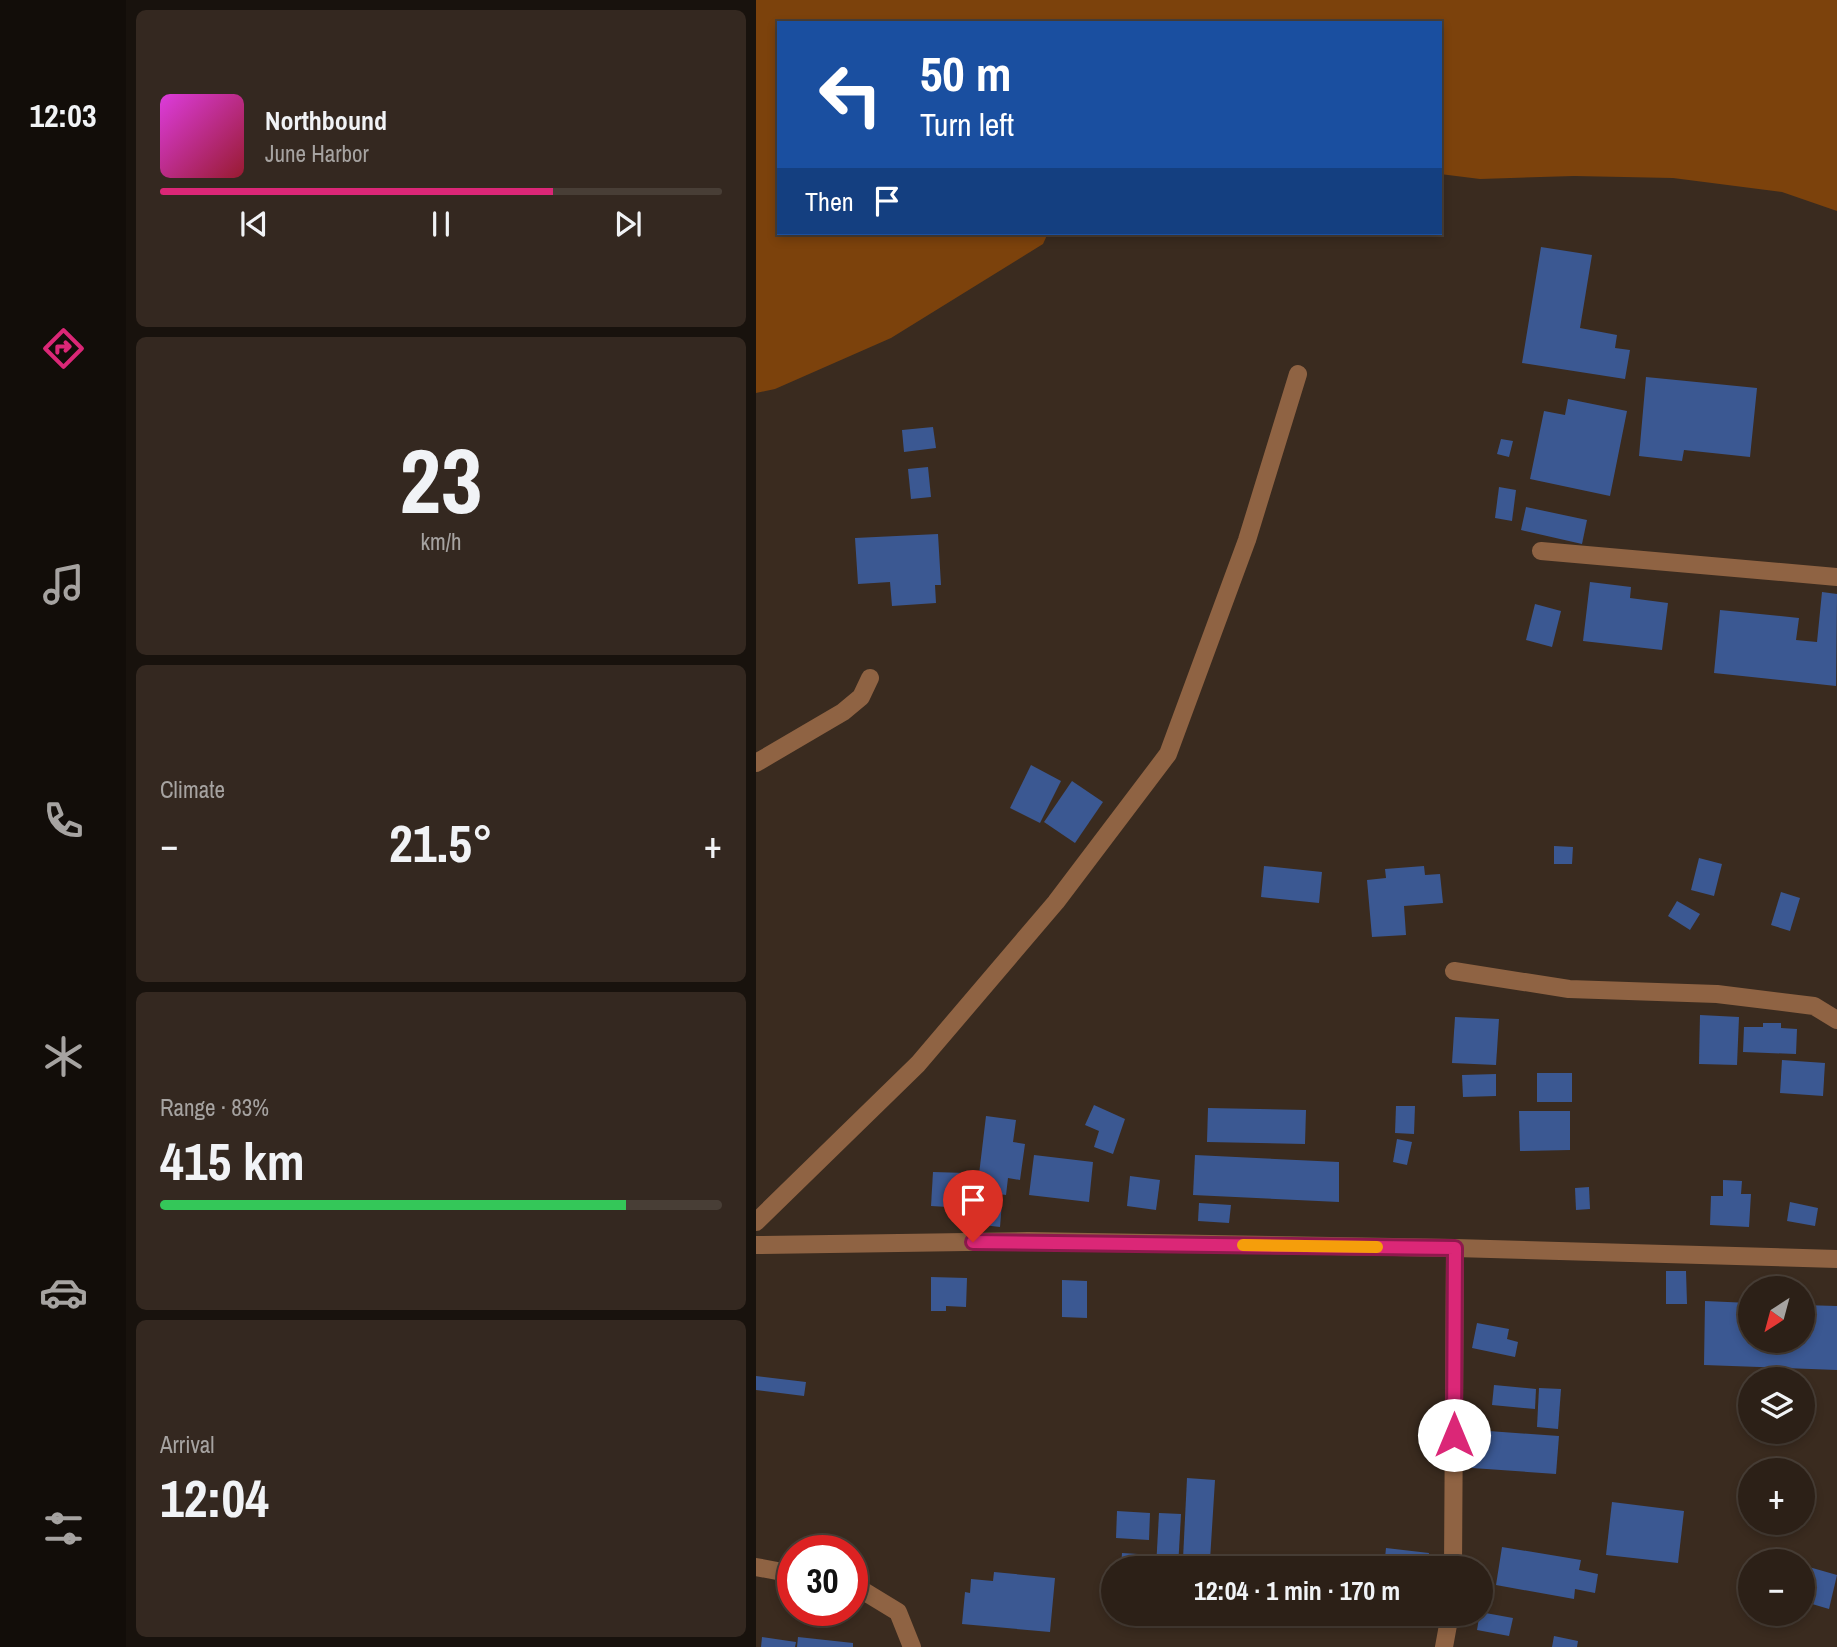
<!DOCTYPE html>
<meta charset="utf-8">
<style>
:root{--surface:#2c2017;--page:#342820;--text:#f1f3f6;--muted:#a6a3a1;--line:#483e36;--accent:#db2777}
body{margin:0;font-family:"Archivo Narrow",sans-serif;background:var(--page);color:var(--text);height:100vh;display:flex;flex-direction:column;font-size:26px;white-space:nowrap}
*{box-sizing:border-box;margin:0}
p{font-size:23px;color:var(--muted)}
.icon{flex:none;width:38px;height:38px;fill:none;stroke:currentColor;stroke-width:2;stroke-linecap:round;stroke-linejoin:round}
.map{position:relative;flex:1;overflow:hidden}
.side{display:flex;flex-direction:column;gap:10px;padding:10px;background:#18120d;width:630px}
.side>*{flex:none}
.banner{position:absolute;left:21px;top:21px;width:665px;height:214px;border-radius:0px;box-shadow:0 4px 10px #0003,0 0 0 2px var(--line);background:#1a4fa0;color:#fff;overflow:hidden}
.needle{width:46px;rotate:216deg}
.fabs{position:absolute;left:982px;top:1276px;display:grid;gap:14px}
.fabs a{display:grid;place-items:center;width:77px;height:77px;border-radius:50%;background:var(--surface);box-shadow:0 4px 10px #0003,0 0 0 2px var(--line);font-size:35px}
.speed{position:absolute;left:21px;top:1535px;display:flex;gap:14px;font-size:35px;font-weight:700;text-align:center}
.speed>*{display:grid;place-content:center;width:91px;height:91px;border-radius:50%;background:var(--surface);box-shadow:0 4px 10px #0003,0 0 0 2px var(--line);line-height:1}
.speed .limit{border:10px solid #d22;background:#fff;color:#111}
.pin{position:absolute;display:grid;place-items:center;width:60px;height:60px;color:#fff;margin:-72px -30px;border-radius:50% 50% 50% 0;rotate:-45deg;box-shadow:0 0 7px #0007}
.pin .icon{rotate:45deg}
.me{position:absolute;width:77px;margin:-38px;rotate:0deg;stroke-linejoin:round;filter:drop-shadow(0 0 5px #0008)}
.turn{display:flex;align-items:center;gap:24px;height:147px;padding:0 28px;font-size:32px}
.turn .icon{width:91px;height:91px;stroke-width:2.5}
.turn b{display:block;font-size:49px;line-height:60px}
.then{display:flex;align-items:center;height:66px;padding:0 28px;background:#0003;gap:14px;font-size:26px}
.big{font-size:52px;font-weight:700;line-height:1.1}
.side .tile{flex:1;display:flex;flex-direction:column;justify-content:center;gap:10px;min-width:0;padding:0 24px;border-radius:10px;background:var(--page)}
.side .dial{align-items:center;gap:0}
.dial b{font-size:91px;line-height:1}
.song{display:flex;align-items:center;gap:21px}
.cover{width:84px;height:84px;border-radius:10px;background:linear-gradient(135deg,hsl(300 70% 55%),hsl(350 70% 35%))}
.played{height:7px;border-radius:4px;background:linear-gradient(90deg,var(--accent) 70%,var(--line) 70%)}
.keys{display:flex;justify-content:space-around;direction:ltr}
.heat{display:flex;justify-content:space-between;align-items:center;font-size:38px;direction:ltr}
.charge{height:10px;border-radius:5px;background:linear-gradient(90deg,#34c759 83%,var(--line) 0)}
.trip{position:absolute;left:345px;top:1556px;width:392px;height:70px;border-radius:35px;background:var(--surface);box-shadow:0 4px 10px #0003,0 0 0 2px var(--line);font-weight:700;line-height:70px;text-align:center}
main{display:flex;flex:1;min-height:0}
.menu{display:flex;flex-direction:column;width:126px;justify-content:space-around;align-items:center;background:#120d09;color:var(--muted)}
.menu .icon{width:49px;height:49px}
.menu .active{color:var(--accent)}
.menu b{font-size:32px;color:var(--text)}
.map>svg:first-child{display:block}
.water{fill:#7c420c}
.building{fill:#3b5892}
.lines{fill:none;stroke-linecap:round;stroke-linejoin:round}
.minor{stroke:#8f6343;stroke-width:18}
.tertiary{stroke:#8f6343;stroke-width:18}
.route-casing{stroke:#8e194d;stroke-width:18}
.route{stroke:#db2777;stroke-width:12}
.slow{stroke:#f59e0b;stroke-width:12}
</style>
<main>
<nav class="menu">
<b>12:03</b>
<svg class="icon active" aria-label="directions" viewBox="0 0 24 24"><path d="M12 3l9 9-9 9-9-9zM9 14v-3h6M13 9l2 2-2 2"/></svg>
<svg class="icon" aria-label="music" viewBox="0 0 24 24"><path d="M9 18V5l10-2v13"/><circle cx="6" cy="18" r="3"/><circle cx="16" cy="16" r="3"/></svg>
<svg class="icon" aria-label="phone" viewBox="0 0 24 24"><path d="M5 4h4l2 5-3 2q2 4 5 5l2-3 5 2v4C11 20 4 13 5 4z"/></svg>
<svg class="icon" aria-label="climate" viewBox="0 0 24 24"><path d="M12 3v18M4 7l16 10M4 17L20 7"/></svg>
<svg class="icon" aria-label="car" viewBox="0 0 24 24"><path d="M5 17H2v-5l4-1 3-4h7l3 4 3 1v5h-3M9 17h6M6 11h13"/><circle cx="7" cy="17" r="2"/><circle cx="17" cy="17" r="2"/></svg>
<svg class="icon" aria-label="filters" viewBox="0 0 24 24"><path d="M4 7h16M4 17h16"/><circle cx="9" cy="7" r="2"/><circle cx="15" cy="17" r="2"/></svg>
</nav>
<section class="side">
<div class="tile">
<div class="song"><i class="cover"></i><div><b>Northbound</b><p>June Harbor</p></div></div>
<div class="played"></div>
<div class="keys"><svg class="icon" aria-label="previous" viewBox="0 0 24 24"><path d="M18 5L8 12l10 7zM5 5v14"/></svg><svg class="icon" aria-label="pause" viewBox="0 0 24 24"><path d="M8 5v14M16 5v14"/></svg><svg class="icon" aria-label="next" viewBox="0 0 24 24"><path d="M6 5l10 7-10 7zM19 5v14"/></svg></div>
</div>
<div class="tile dial"><b>23</b><p>km/h</p></div>
<div class="tile"><p>Climate</p>
<div class="heat"><a>−</a><b class="big">21.5°</b><a>+</a></div>
</div>
<div class="tile"><p>Range · 83%</p><b class="big">415 km</b><div class="charge"></div></div>
<div class="tile"><p>Arrival</p><b class="big">12:04</b></div>
</section>
<div class="map">
<svg width="1081" height="1647" viewBox="0 0 1081 1647">
<rect width="100%" height="100%" fill="#3a2b1f"/>
<!-- water -->
<path class="water" d="M0 0H1081V211L1026 192 917 178 818 176 724 179 684 174V23H23V233H292L287 244 135 338 19 389 0 393Z"/>
<!-- building -->
<g class="building">
<path d="M785 247 836 255 824 328 861 335 859 348 874 350 869 379 766 363Z"/>
<path d="M890 377 1001 388 994 457 928 450 926 461 883 456Z"/>
<path d="M812 399 871 411 854 496 774 479 788 411 809 415Z"/>
<path d="M177 427 180 448 148 452 146 430Z"/>
<path d="M745 439 757 441 753 457 741 454Z"/>
<path d="M172 467 175 497 155 499 152 469Z"/>
<path d="M743 487 760 490 756 521 739 518Z"/>
<path d="M770 507 831 520 826 544 765 530Z"/>
<path d="M182 534 185 585H179L180 603 136 606 134 582 102 584 99 538Z"/>
<path d="M834 582 875 587 874 598 912 603 906 650 827 641Z"/>
<path d="M1066 592 1081 594 1080 686 958 673 964 610 1043 618 1040 640 1061 642Z"/>
<path d="M779 604 805 611 796 647 770 640Z"/>
<path d="M275 765 305 781 284 823 254 808Z"/>
<path d="M316 781 347 802 319 843 288 822Z"/>
<path d="M798 846 817 847 816 864H798Z"/>
<path d="M943 858 966 864 958 896 935 890Z"/>
<path d="M508 866 566 872 563 903 505 897Z"/>
<path d="M668 866 669 875 684 874 687 903 648 906 650 935 616 937 611 880 630 878 629 869Z"/>
<path d="M1025 892 1044 898 1034 931 1015 925Z"/>
<path d="M921 901 944 914 934 930 912 916Z"/>
<path d="M944 1015 983 1017 981 1065 943 1064Z"/>
<path d="M699 1017 743 1019 740 1065 696 1063Z"/>
<path d="M1007 1023H1025V1028L1041 1029 1040 1054 987 1052 988 1027H1007Z"/>
<path d="M1026 1060 1069 1063 1067 1096 1024 1093Z"/>
<rect x="781" y="1073" width="35" height="29"/>
<path d="M740 1074V1096L707 1097 706 1075Z"/>
<path d="M338 1105 369 1119 357 1154 338 1147 343 1131 329 1125Z"/>
<path d="M640 1106H659L658 1134 639 1133Z"/>
<path d="M452 1108 550 1110 549 1144 451 1142Z"/>
<path d="M763 1111H814V1150L764 1151Z"/>
<path d="M230 1116 260 1120 257 1142 269 1144 264 1180 252 1178 250 1195 221 1191Z"/>
<path d="M641 1139 656 1142 651 1165 637 1162Z"/>
<path d="M278 1155 337 1162 333 1202 273 1195Z"/>
<path d="M439 1155 583 1162V1202L437 1195Z"/>
<path d="M177 1172 210 1173 209 1208 175 1206Z"/>
<path d="M374 1176 404 1180 400 1210 371 1206Z"/>
<path d="M967 1180 986 1181 985 1194H995L993 1227 954 1225 955 1196H967Z"/>
<path d="M833 1187 834 1209 820 1210 819 1188Z"/>
<path d="M229 1200 246 1202 244 1227 227 1225Z"/>
<path d="M1034 1202 1062 1208 1059 1226 1031 1221Z"/>
<path d="M443 1203 475 1205 473 1223 442 1221Z"/>
<path d="M910 1271H930L931 1304H910Z"/>
<path d="M175 1277 211 1278 210 1307 190 1306V1311H175Z"/>
<path d="M306 1280 331 1281V1318L306 1317Z"/>
<path d="M949 1301 994 1303V1340H1046V1305L1081 1306V1370L948 1365Z"/>
<path d="M721 1323 753 1329 751 1339 762 1342 759 1357 716 1348Z"/>
<path d="M0 1376 50 1382 48 1396 0 1390Z"/>
<path d="M738 1385 780 1389 779 1409 736 1405Z"/>
<path d="M783 1388 805 1389 802 1429 781 1427Z"/>
<path d="M719 1430 803 1436 800 1474 716 1468Z"/>
<path d="M431 1478 459 1480 454 1560 427 1559Z"/>
<path d="M856 1502 928 1511 922 1563 850 1555Z"/>
<path d="M361 1511 394 1513 393 1540 360 1538Z"/>
<path d="M403 1513 425 1514 422 1568H400Z"/>
<path d="M746 1547 825 1560 823 1570 842 1574 839 1593 819 1589 818 1599 740 1585Z"/>
<path d="M630 1548 673 1553 671 1568H628Z"/>
<path d="M366 1553 382 1554 381 1568H365Z"/>
<path d="M1046 1565 1081 1575 1073 1609 1046 1601Z"/>
<path d="M238 1572 299 1578 294 1632 206 1624 209 1592 214 1593 215 1579 237 1581Z"/>
<path d="M724 1612 757 1618 753 1636 721 1630Z"/>
<path d="M798 1636 822 1641 821 1647H796Z"/>
<path d="M6 1637 40 1642 39 1647H5Z"/>
<path d="M42 1637 97 1643V1647H41Z"/>
</g>
<g class="lines">
<!-- minor -->
<g class="minor">
<path d="M785 551 1081 577"/>
<path d="M0 763 87 712 105 697 114 678"/>
<path d="M698 971 813 989 961 994 1058 1006 1081 1020"/>
<path d="M0 1222 162 1064 300 902 412 754 491 540 542 374"/>
<path d="M0 1567 37 1574"/>
<path d="M697 1568 699 1248"/>
<path d="M96 1584 142 1612 156 1647"/>
<path d="M688 1647 694 1614"/>
</g>
<!-- tertiary -->
<path class="tertiary" d="M0 1245 272 1241 699 1248 1081 1259"/>
</g>
<g class="lines">
<defs>
<path id="route" d="M217 1242 699 1248 698 1435"/>
</defs>
<!-- route casing -->
<use href="#route" class="route-casing"/>
<!-- route -->
<use href="#route" class="route"/>
<!-- slow -->
<path class="slow" d="M487 1245 621 1247"/>
</g>
</svg>
<div class="fabs">
<a><svg class="needle" viewBox="-14 -14 28 28"><path d="M0-13l5 13h-10z" fill="#e53935"/><path d="M0 13l5-13h-10z" fill="#a6a3a1"/></svg></a>
<a><svg class="icon" aria-label="layers" viewBox="0 0 24 24"><path d="M12 4l9 5-9 5-9-5zM3 14l9 5 9-5"/></svg></a>
<a>+</a>
<a>−</a>
</div>
<div class="speed"><div class="limit">30</div></div>
<div class="pin" style="left:217px;top:1242px;background:#d93025"><svg class="icon" aria-label="arrive" viewBox="0 0 24 24"><path d="M6 21V4h12l-3 4 3 4H6"/></svg></div>
<svg class="me" style="left:698px;top:1435px" viewBox="-20 -20 40 40"><circle r="19" fill="#fff"/><path d="M0-13L10 11 0 6-10 11z" fill="#db2777"/></svg>
<div class="trip">12:04 · 1 min · 170 m</div>
<div class="banner">
<div class="turn"><svg class="icon" aria-label="left" viewBox="0 0 24 24"><path d="M17 20v-9H6M10 6l-5 5 5 5"/></svg><div><b>50 m</b>Turn left</div></div>
<div class="then">Then<svg class="icon" aria-label="arrive" viewBox="0 0 24 24"><path d="M6 21V4h12l-3 4 3 4H6"/></svg></div>
</div>
</div>
</main>
